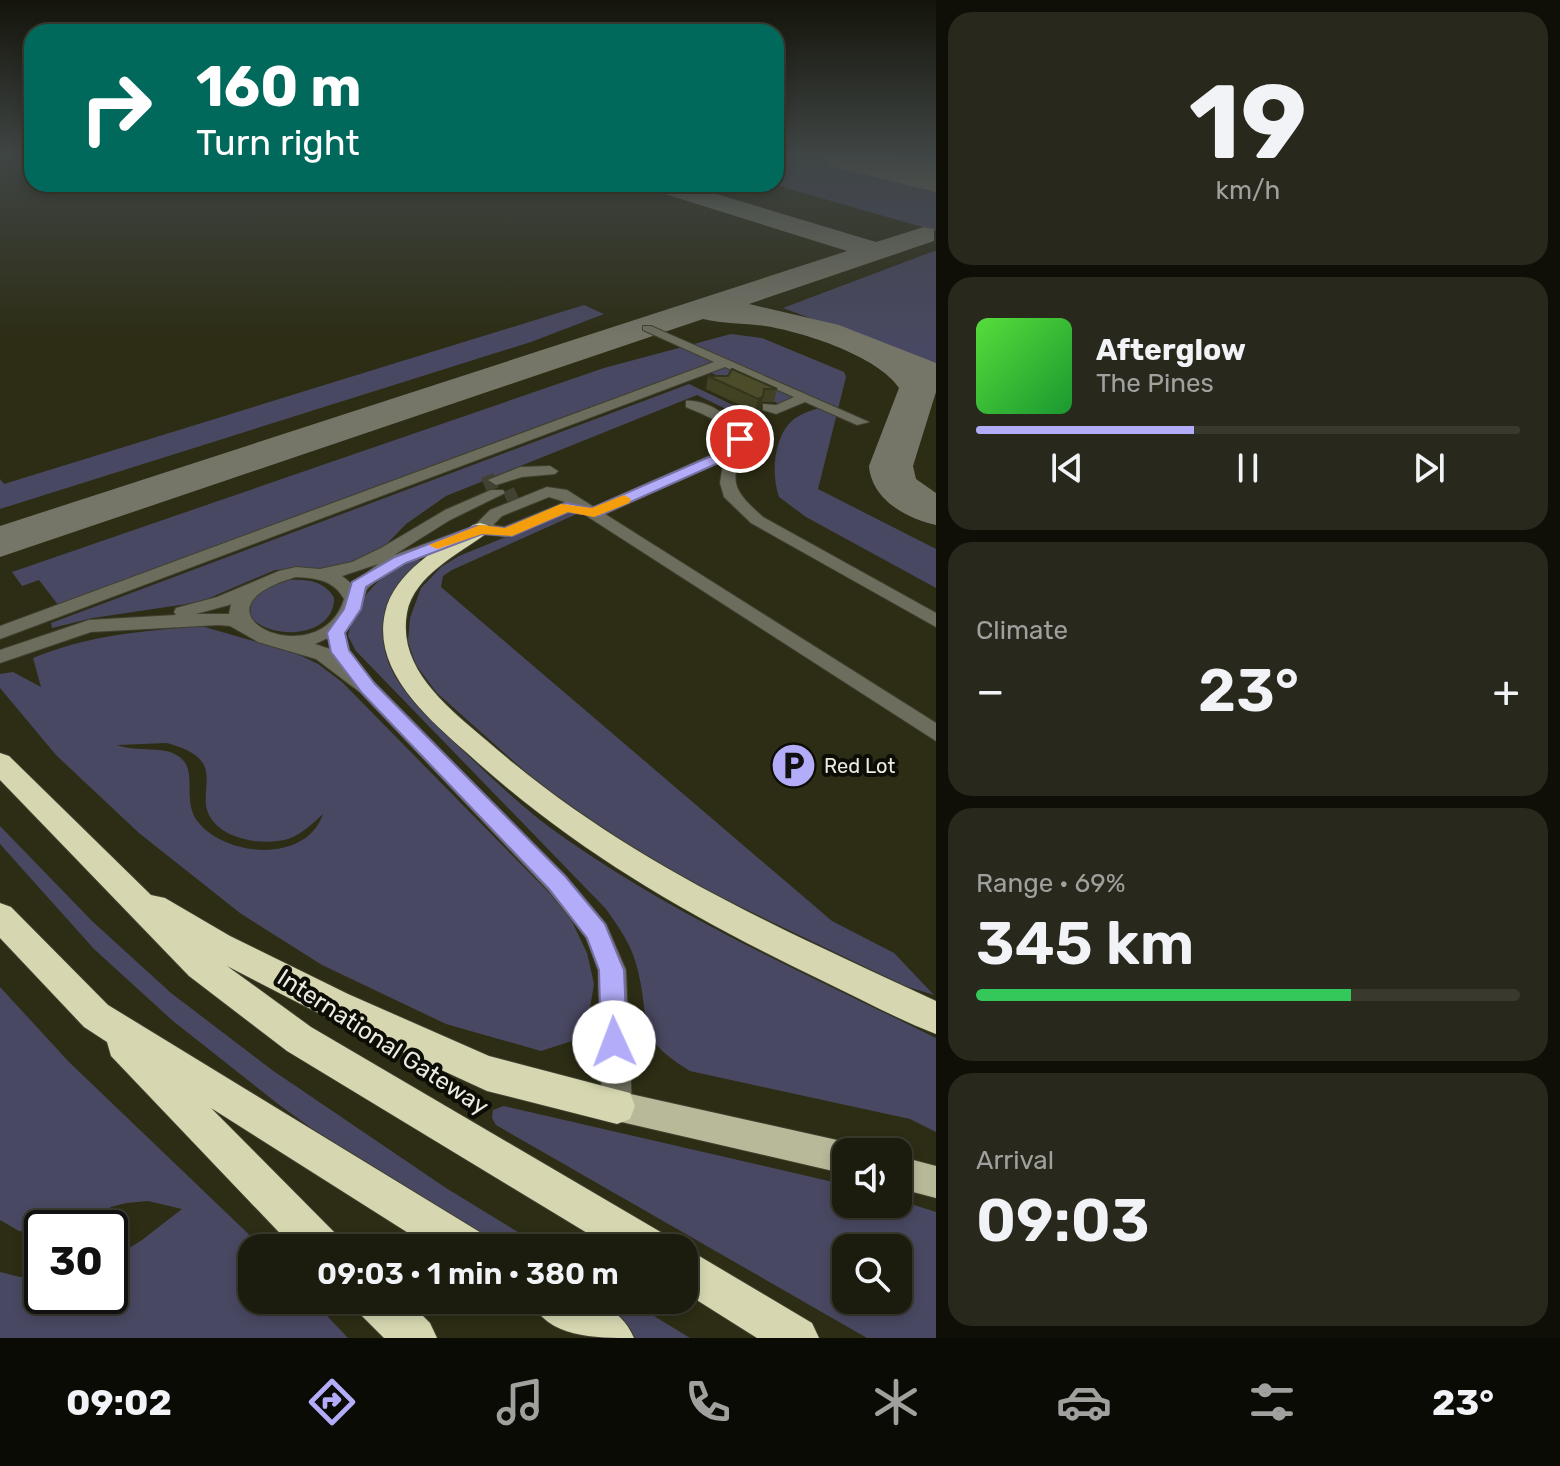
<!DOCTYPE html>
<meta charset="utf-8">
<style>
:root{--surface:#1b1b0e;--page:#28281c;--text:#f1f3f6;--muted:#a0a19e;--line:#39392e;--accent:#b3adf9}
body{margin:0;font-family:Rubik,sans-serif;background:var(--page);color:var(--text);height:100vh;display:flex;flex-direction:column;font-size:30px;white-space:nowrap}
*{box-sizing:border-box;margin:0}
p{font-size:26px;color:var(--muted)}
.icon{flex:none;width:44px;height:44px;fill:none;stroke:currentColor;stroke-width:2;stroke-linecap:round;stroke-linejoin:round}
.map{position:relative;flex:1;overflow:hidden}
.sheet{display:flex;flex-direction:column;gap:12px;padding:12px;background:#0f0f08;width:624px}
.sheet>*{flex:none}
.top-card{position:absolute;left:24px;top:24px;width:760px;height:168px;border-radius:24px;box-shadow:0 4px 12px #0003,0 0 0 2px var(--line);background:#00695c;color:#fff;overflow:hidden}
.tools{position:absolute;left:832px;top:1138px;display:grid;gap:16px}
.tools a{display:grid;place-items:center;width:80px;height:80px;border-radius:16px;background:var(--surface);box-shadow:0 4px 12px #0003,0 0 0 2px var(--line);font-size:40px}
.speed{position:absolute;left:24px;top:1210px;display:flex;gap:16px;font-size:40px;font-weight:700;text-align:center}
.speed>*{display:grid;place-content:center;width:104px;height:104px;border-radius:50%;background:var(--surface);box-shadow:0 4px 12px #0003,0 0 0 2px var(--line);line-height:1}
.speed .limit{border:4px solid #111;border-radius:12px;background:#fff;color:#111}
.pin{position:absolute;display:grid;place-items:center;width:68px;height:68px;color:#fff;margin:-34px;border:4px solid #fff;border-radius:50%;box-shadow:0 2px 8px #0007}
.me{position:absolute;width:88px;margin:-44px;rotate:358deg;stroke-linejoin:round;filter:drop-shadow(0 0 6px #0008)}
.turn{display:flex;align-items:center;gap:28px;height:168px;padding:0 40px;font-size:36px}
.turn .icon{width:104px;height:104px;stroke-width:2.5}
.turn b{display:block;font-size:56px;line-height:68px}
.big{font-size:60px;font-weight:600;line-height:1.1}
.sheet .tile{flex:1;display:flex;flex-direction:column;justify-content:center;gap:12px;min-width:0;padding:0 28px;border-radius:24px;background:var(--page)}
.sheet .dial{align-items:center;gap:0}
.dial b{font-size:104px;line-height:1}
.song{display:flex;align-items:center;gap:24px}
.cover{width:96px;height:96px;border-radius:12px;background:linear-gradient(135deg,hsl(110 70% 55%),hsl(130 70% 35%))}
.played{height:8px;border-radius:4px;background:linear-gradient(90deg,var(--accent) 40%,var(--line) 40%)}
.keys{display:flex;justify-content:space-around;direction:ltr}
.heat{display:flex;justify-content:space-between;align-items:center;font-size:44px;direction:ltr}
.charge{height:12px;border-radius:6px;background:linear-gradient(90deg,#34c759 69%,var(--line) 0)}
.trip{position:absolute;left:238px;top:1234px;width:460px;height:80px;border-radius:24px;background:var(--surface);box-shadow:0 4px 12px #0003,0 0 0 2px var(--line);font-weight:600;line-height:80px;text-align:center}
.menu{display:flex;height:128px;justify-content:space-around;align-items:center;background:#0b0b06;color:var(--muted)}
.menu .icon{width:56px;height:56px}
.menu .active{color:var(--accent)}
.menu b{font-size:36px;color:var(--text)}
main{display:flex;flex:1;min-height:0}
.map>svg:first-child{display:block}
.built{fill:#2d2d15;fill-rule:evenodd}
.green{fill:#494862;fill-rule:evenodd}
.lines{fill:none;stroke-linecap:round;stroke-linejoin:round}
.taxiway{fill:#767668;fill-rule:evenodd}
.runway{fill:#767668;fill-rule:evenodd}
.minor-tunnel{stroke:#424232;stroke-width:15;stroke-dasharray:15 7;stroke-linecap:butt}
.minor-casing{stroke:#404030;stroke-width:2}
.major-casing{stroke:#404030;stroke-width:2}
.highway-casing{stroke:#404030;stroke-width:2}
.minor{fill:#6d6d5e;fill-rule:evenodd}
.major{fill:#b8b999;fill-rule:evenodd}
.highway{fill:#d6d7b0;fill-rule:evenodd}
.wall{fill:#414124}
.shaded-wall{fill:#35351d}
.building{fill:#4c4c2a;stroke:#35351d;stroke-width:2}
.route{fill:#b3adf9;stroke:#7470a2;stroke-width:2}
.slow{fill:#f59e0b}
.labels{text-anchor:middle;stroke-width:8;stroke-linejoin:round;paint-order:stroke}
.poi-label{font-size:20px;fill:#ebece1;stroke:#0d0d06;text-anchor:start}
.near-street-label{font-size:24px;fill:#ebece1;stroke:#0d0d06}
</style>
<main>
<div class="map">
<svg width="936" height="1338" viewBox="0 0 936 1338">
<rect width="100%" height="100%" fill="#242413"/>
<!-- built -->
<path class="built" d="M0 154H32V184H776V154H936V1338H0ZM846 1152H898V1204H846ZM42 1228H110V1296H42ZM252 1248H684V1300H252ZM846 1248H898V1300H846Z"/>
<!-- green -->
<g class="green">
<path d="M776 154H803L936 187V231L772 184H776Z"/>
<path d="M936 251V365L783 308 934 251Z"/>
<path d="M584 305 604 314 531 342 0 509V479L4 484Z"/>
<path d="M731 334 762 338 844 372 846 377 818 489 936 549V588L806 517 779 497C771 474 773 436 794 419 802 413 814 410 823 406L806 397 784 406 705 370 62 610 39 580 22 586 12 572 604 368Z"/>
<path d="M689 384 762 419 755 423 697 395 446 496 406 524 378 553 360 561 324 568 275 570 200 602 93 618 52 628 51 623Z"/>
<path d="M572 510 579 513 452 570 443 576 441 587 832 921 894 953 934 995 905 986 689 882 612 837 545 789 437 693 416 665 408 642 410 618 421 588 441 567 459 556Z"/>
<path d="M417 559 423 561C407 585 383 610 384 641 385 681 429 718 456 744 491 777 526 812 566 839 680 919 811 976 936 1038V1132L910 1119 690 1071C634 1037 651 1025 638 971 633 947 620 929 606 909L356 651 348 636C356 598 381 571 417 559Z"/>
<path d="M289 580C307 579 325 581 334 598 335 637 270 642 250 616L251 602 261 590Z"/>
<path d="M201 626 295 653 318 664 342 682 567 911 587 953 594 984 588 1020 572 1041 541 1051 446 1024 322 965 240 913 139 833 56 755 0 688V674L13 672 41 687 33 658C92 634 138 632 201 626ZM167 743C180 747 197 752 204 765 211 780 201 799 209 815 222 840 263 846 288 839 302 834 312 824 323 814 306 864 226 857 198 822 182 802 197 773 182 759 167 744 137 753 117 745Z"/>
<path d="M0 826 92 921 171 993 272 1070 446 1188 544 1248H490L401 1193 278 1104 173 1021 94 949 0 844Z"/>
<path d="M0 987 69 1062 263 1248H252V1300H312L348 1338H0V1272L20 1277 42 1275V1296H110V1260L142 1240 182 1209 148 1201 126 1203 111 1207 77 1228H42V1234L19 1231 0 1220Z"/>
<path d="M504 1106 846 1185V1204H898V1200L936 1212V1338H867L496 1125 492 1118 493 1110ZM846 1248H898V1300H846Z"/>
<path d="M573 1300H628L690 1338H634Z"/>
</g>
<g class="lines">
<!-- taxiway -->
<path class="taxiway" d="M645 184H683L876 242 924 227 934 229V241L749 304 839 325 936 363V392L913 466 916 479 936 493V525C906 518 872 500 869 466L899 388C878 356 803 332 765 326 744 323 723 324 703 319L0 557V526L847 251 649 189Z"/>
<!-- runway -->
<path class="runway" d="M822 154 936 156V192L830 166Z"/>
<!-- minor-tunnel -->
<g class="minor-tunnel">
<path d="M484 485 496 480"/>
<path d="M506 499 517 494"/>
</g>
<defs>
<g id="minor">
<path d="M643 326H651L869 422 857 425 805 402 776 414 763 410V404L776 405 794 397 725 367 0 639V626L714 362 643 330Z"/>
<path d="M686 401C708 399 737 420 747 439 730 481 729 487 763 517L936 613V627L751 523 724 497 720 483 723 464H716L605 514 936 723V741L582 513 568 512 506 537 483 534 413 559 378 579 367 589 358 613 347 629 315 644 330 649 375 683 566 876 606 924 626 970 632 1106 628 1117 617 1121 606 1117 602 1106 598 970 586 938 548 890 361 693 316 659 258 642 230 626 219 625 91 632 0 663V650L89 620 176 615 174 612 176 608 217 597 279 571 296 567 320 569 352 562 381 548 445 510 491 490H503L505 493 450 520 394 555 474 526 490 510 547 487 567 490 594 507 709 456 726 455 733 439C724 421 704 415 686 407ZM549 497 565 502 504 527 493 525 502 516ZM378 564 352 584 342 576ZM296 577C316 578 334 580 344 599 320 678 177 611 296 577ZM231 604 229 614H196L229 605Z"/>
<path d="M550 466 558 471 555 474 522 477 496 485 488 480 520 467Z"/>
</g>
<g id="major">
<path d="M617 1091 846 1142 857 1147 859 1152H846V1174L617 1121 606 1117 602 1106 606 1095Z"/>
<path d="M898 1156 936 1166V1198L898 1188Z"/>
</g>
<g id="highway">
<path d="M480 523 487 525 490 529 487 533C459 554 414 575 407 613 397 669 449 708 486 740 626 862 771 924 936 1001V1034C897 1019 859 998 821 980 690 917 574 851 466 752 428 718 372 671 385 613 394 571 441 547 473 525Z"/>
<path d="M0 753 9 756 151 895 165 898 230 936 348 994 489 1056 630 1093 635 1106 630 1119 617 1124 487 1091 324 1016 227 966 311 1027 664 1234 670 1248H612L287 1051 189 976 0 780Z"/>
<path d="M0 903 11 907 108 1005 483 1234 489 1248H432L211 1108 336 1234 342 1248H294L111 1056 107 1042 84 1027 0 938Z"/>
<path d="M684 1247 812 1323 819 1338H757L684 1292Z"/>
<path d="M355 1300H407L430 1323 437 1338H384L361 1315Z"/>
<path d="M530 1300C569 1300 616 1294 634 1338 594 1338 548 1338 530 1300Z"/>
</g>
</defs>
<!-- minor casing -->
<use href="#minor" class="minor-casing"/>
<!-- major casing -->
<use href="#major" class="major-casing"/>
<!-- highway casing -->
<use href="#highway" class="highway-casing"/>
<!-- minor -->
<use href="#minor" class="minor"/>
<!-- major -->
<use href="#major" class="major"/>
<!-- highway -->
<use href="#highway" class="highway"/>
</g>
<!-- wall -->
<path class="wall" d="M708 376H728L777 389 774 402H762L760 410 755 412 706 389Z"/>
<!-- shaded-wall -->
<path class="shaded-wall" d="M763 397 760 410 755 412 758 399Z"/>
<!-- building -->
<path class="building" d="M732 369 777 389H764L763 397 758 399 708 376H728Z"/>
<!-- sky -->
<linearGradient id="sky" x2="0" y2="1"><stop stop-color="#14140a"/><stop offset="0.45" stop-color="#3f4544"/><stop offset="1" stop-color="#3f4544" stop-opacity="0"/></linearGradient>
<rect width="936" height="341" fill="url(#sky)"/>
<!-- route -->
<path class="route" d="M735 437 747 439 736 463 716 464 599 516 568 512 512 536 482 534 406 563 366 587 361 609 345 633 349 650 375 684 565 876 605 924 624 970 627 1042 624 1051 614 1055 605 1051 601 1042 599 970 587 938 549 889 362 693 331 652 327 633 344 609 352 582 395 557 475 526 505 528 566 503 592 508 709 457 726 456Z"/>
<!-- slow -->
<path class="slow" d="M624 495 631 499 629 503 594 517 568 512 512 536 482 534 437 549 429 545 480 525 505 528 561 504 592 508Z"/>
<!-- icons -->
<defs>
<symbol id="parking-disc" viewBox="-11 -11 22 22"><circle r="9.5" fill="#b3adf9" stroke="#0d0d06"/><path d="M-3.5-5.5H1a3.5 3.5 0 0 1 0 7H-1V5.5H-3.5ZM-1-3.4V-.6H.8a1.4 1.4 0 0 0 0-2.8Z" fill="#111"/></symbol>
</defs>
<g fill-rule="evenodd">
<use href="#parking-disc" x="768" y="740" width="51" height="51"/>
</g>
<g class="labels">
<!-- poi labels -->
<g class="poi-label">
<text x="824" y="773">Red Lot</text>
</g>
<!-- near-street labels -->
<g class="near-street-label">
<text transform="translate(383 1042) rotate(33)" y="8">International Gateway</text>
</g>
</g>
</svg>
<div class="tools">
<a><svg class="icon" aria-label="sound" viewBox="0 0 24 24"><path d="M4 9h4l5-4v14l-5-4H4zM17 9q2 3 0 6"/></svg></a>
<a><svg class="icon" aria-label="search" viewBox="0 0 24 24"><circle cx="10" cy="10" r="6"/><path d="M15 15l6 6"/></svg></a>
</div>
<div class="speed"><div class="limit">30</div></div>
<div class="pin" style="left:740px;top:439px;background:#d93025"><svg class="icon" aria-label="arrive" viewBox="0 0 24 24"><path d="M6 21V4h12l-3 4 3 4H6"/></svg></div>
<svg class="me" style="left:614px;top:1042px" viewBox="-20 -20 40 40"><circle r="19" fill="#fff"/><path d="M0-13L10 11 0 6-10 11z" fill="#b3adf9"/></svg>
<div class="trip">09:03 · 1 min · 380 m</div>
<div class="top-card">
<div class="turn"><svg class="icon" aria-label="right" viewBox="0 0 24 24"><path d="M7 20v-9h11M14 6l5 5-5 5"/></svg><div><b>160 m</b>Turn right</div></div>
</div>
</div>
<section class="sheet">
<div class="tile dial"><b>19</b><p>km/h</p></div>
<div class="tile">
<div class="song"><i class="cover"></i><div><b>Afterglow</b><p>The Pines</p></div></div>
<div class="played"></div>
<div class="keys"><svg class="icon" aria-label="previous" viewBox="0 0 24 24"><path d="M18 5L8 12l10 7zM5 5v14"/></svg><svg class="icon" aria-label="pause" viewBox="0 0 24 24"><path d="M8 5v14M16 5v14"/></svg><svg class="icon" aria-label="next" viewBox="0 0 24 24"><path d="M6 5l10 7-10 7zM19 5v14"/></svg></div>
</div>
<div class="tile"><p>Climate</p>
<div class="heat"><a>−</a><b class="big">23°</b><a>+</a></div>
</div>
<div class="tile"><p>Range · 69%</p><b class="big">345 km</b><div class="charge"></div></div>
<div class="tile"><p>Arrival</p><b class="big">09:03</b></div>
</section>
</main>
<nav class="menu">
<b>09:02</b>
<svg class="icon active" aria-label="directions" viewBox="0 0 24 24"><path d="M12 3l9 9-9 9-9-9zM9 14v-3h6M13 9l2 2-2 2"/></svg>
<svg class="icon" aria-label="music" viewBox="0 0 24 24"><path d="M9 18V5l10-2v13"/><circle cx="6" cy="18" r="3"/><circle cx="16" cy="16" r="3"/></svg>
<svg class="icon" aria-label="phone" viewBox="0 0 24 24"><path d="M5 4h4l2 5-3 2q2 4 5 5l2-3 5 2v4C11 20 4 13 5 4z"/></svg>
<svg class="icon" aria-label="climate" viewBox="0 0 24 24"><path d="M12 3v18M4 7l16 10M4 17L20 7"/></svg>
<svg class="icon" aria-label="car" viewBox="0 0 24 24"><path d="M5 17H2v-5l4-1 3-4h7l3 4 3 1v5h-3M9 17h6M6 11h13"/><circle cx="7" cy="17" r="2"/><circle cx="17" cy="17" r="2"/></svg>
<svg class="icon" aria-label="filters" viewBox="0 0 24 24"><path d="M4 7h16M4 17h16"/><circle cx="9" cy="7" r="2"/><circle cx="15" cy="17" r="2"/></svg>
<b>23°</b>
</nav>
